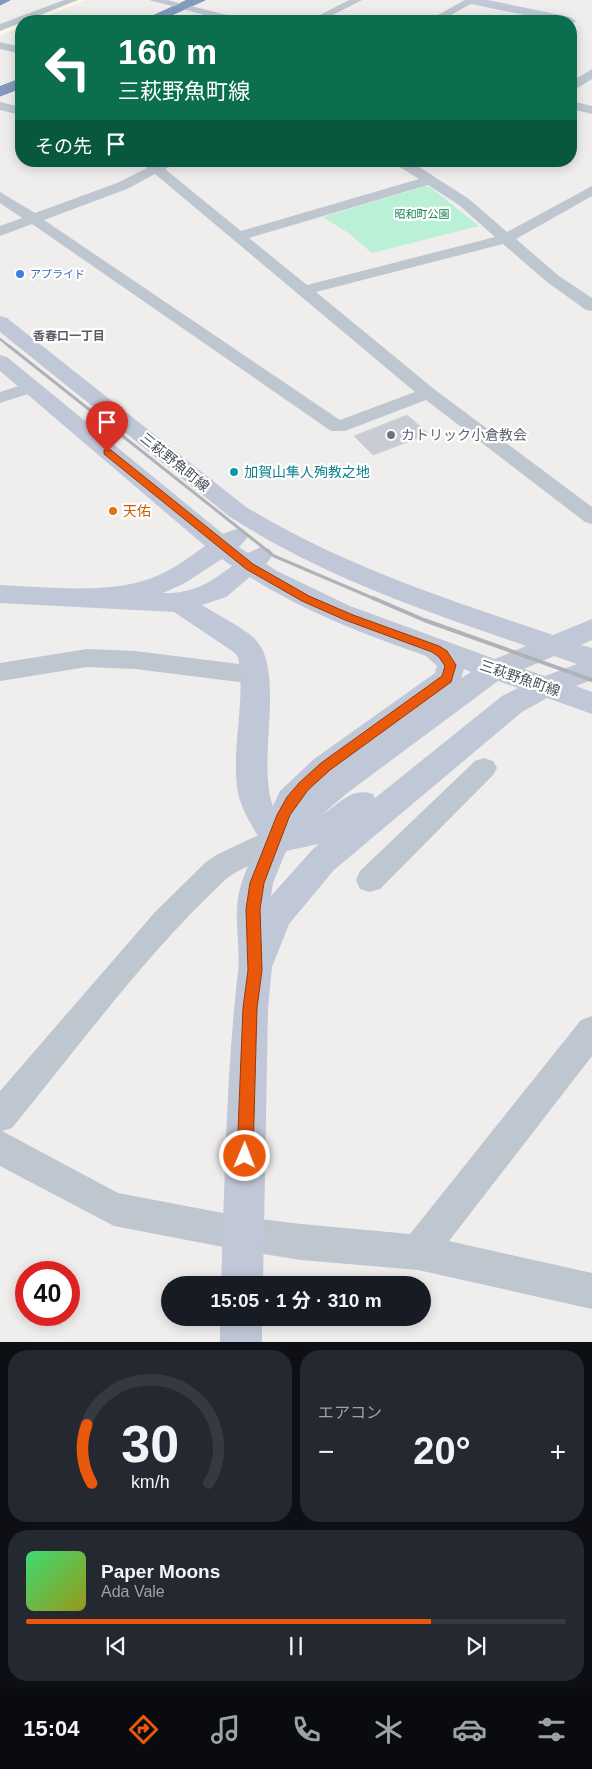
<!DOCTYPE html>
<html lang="ja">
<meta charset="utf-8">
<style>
:root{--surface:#171b24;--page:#242831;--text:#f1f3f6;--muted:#9ea1a6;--line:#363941;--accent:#ea580c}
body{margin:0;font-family:Helvetica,"Noto Sans JP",sans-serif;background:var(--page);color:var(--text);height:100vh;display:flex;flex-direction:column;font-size:19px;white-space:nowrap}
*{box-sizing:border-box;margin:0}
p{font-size:16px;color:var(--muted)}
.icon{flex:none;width:28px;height:28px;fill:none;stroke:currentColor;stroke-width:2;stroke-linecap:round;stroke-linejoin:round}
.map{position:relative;height:1342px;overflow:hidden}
.drawer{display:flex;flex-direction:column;gap:8px;padding:8px;background:#0d0f14;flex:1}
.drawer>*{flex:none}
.banner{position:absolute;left:15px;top:15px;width:562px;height:152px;border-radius:20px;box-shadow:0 2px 12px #0003;background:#0b6e4f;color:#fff;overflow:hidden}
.speed{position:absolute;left:15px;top:1261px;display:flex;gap:10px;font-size:25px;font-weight:700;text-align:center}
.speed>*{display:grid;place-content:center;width:65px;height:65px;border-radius:50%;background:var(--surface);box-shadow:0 2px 12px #0003;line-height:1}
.speed .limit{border:8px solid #d22;background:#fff;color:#111}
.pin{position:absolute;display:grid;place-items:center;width:42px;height:42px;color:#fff;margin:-51px -21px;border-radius:50% 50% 50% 0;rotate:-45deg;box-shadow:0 0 5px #0007}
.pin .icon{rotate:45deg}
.me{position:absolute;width:55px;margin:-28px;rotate:1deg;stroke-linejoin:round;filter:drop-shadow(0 0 4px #0008)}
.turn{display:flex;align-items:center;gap:18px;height:105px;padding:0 20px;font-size:22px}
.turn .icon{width:65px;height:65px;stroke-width:2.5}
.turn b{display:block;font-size:35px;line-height:42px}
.then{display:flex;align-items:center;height:48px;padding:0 20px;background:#0003;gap:10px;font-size:19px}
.big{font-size:38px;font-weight:700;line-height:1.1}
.drawer .card{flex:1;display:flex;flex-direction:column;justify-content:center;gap:8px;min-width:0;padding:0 18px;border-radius:20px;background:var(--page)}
.drawer .dial{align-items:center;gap:0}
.dial svg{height:130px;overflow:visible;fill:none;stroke:var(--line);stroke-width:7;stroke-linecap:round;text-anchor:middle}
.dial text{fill:var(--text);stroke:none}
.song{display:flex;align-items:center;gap:15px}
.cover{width:60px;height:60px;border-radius:8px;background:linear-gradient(135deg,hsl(140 70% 55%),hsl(60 70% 35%))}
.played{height:5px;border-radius:2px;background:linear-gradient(90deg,var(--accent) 75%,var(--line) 75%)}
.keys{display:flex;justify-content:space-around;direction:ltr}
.heat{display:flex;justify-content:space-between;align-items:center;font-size:28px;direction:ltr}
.drawer .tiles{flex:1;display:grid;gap:8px;grid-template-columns:1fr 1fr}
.card:last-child{grid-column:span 2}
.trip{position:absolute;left:161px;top:1276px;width:270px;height:50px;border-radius:25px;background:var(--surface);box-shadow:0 2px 12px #0003;font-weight:700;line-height:50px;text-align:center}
.tab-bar{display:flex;height:80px;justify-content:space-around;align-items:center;background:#090b0e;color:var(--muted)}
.tab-bar .icon{width:35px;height:35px}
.tab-bar .selected{color:var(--accent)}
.tab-bar b{font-size:22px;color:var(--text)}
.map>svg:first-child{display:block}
.commercial{fill:#fcf8e6}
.green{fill:#baf0d6}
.building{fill:#c9ccd4;stroke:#d1d3da}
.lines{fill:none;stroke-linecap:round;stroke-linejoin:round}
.highway-casing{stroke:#6f84aa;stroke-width:1}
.street{fill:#bec6d0;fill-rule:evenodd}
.secondary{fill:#c0c8d7;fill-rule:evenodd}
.highway{fill:#8499be;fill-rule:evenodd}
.rail-far2{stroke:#b0b2b8;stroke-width:2.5}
.rail-far1{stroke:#b0b2b8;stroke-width:3}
.rail{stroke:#b0b2b8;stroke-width:4}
.route{fill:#ea580c;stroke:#983908}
.shop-dot{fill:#3f7fe0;stroke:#fff;stroke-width:2}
.worship-dot{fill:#6b7280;stroke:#fff;stroke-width:2}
.culture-dot{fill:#0f9aa8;stroke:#fff;stroke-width:2}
.food-dot{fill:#e8710a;stroke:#fff;stroke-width:2}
.labels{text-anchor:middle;stroke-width:4.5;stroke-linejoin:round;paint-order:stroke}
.far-park-label{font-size:11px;fill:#147f57;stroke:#fff}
.far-shop-label{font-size:11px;fill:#366cbe;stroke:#fff;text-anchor:start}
.far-neighbourhood-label{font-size:12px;font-weight:bold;fill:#5a5d63;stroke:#fff}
.worship-label{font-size:14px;fill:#5b616d;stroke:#fff;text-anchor:start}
.street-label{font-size:14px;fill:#454e5c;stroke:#fff}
.culture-label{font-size:14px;fill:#0d838f;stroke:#fff;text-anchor:start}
.food-label{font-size:14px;fill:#c56008;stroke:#fff;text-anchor:start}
</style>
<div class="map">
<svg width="592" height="1342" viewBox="0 0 592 1342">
<rect width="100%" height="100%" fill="#f0eeed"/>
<!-- commercial -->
<path class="commercial" d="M63 0H86L34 21H21V27L0 35V25Z"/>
<!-- green -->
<path class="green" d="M426 186 431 188 479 226 372 253 347 232 323 217Z"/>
<!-- building -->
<path class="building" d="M407 415 429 434 373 455 354 436Z"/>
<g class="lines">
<defs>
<g id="highway">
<path d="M0 0H10L0 5Z"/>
<path d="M188 0H205L158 21H142Z"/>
<path d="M21 79V88L0 96V87Z"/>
</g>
</defs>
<!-- highway casing -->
<use href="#highway" class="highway-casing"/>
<!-- street -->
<g class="street">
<path d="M64 0H78L0 31V24Z"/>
<path d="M149 0H167L243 19 244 21H227Z"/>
<path d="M349 0H362L321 21H308Z"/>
<path d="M465 0H478L440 21H427Z"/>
<path d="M551 14 555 15V19L539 21Z"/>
<path d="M0 42 21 47V54L0 49Z"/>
<path d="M592 69V79L571 92V82Z"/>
<path d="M571 101 592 106V114L571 109Z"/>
<path d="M0 102 21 107V115L0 110Z"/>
<path d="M140 161H174L173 165 165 169 241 231 419 179 390 161H410L469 199 507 232 592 186V196L516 239 559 276 592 298V311L586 310 547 282 503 244 316 292 434 389 592 507V524L585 522 426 400 345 431H331L32 224 0 236V226L22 218 0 203V192L35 213 117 183 147 168ZM155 174 415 392 340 420 44 220 127 189ZM428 185 459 205 495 237 307 285 249 238Z"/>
<path d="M31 382 37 383 40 387 37 391 0 403V392Z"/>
<path d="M87 649 135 651 255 666 263 669 267 675 263 681 255 684 135 669 87 667 0 681V663Z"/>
<path d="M484 758 493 761 497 768 493 775 380 889 370 892 360 889 356 880 360 871 475 761Z"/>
<path d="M276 827 286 830 290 838C280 857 241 865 224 881 147 953 79 1046 12 1128L2 1131 118 1193 244 1217 301 1224 410 1234 581 1020 592 1016V1056L449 1241 592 1273V1309L418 1270 301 1260 244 1251 114 1226 0 1166V1091L155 912 206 862 218 854Z"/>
</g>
<!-- secondary -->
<g class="secondary">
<path d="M465 0H488L570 17 576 21 571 24V21H554L471 4Z"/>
<path d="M0 316 7 318 246 507C346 567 444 598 553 635L592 619V640L581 645 592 648V680L576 686 592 692V714L547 698 522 712 334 870 289 924 272 967 268 1008 263 1285H221C225 1180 226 1075 238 971 240 951 236 931 237 911 237 885 250 862 260 839 250 823 239 805 237 787 232 743 246 700 238 657L235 653 174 612 0 603V585C45 587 107 594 149 579 170 572 188 558 205 546L0 371V355L7 357 223 534 236 529 245 531 248 537 239 547 248 553 261 547 270 549 273 555 266 564 277 571 350 606 495 659 526 646C420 609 326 578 230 517L0 332ZM222 559 232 566C210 583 192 594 163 593L185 583ZM250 577C305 612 366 635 426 656L437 666 435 673 314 759 280 791 273 806C256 762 287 669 254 638 239 625 219 616 202 605L226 597ZM554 656 577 664 545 676 524 669ZM464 669 471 672 461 678ZM498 681 518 688 502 696 375 798 373 794C351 787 341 803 323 814L346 794ZM319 844 312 850 271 896 273 883 286 851Z"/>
<rect x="220" y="1318" width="42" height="24"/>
</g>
<!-- highway -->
<use href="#highway" class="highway"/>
<!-- rail-far2 -->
<path class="rail-far2" d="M0 339 11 348"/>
<!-- rail-far1 -->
<path class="rail-far1" d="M9 346 274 556 375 599"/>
<!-- rail -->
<path class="rail" d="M373 598 424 620 592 680"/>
</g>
<!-- route -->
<path class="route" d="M104 450H111L253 564 309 596 353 615 439 646 447 651 456 665 451 682 330 770 308 790 290 815 264 883 260 909 262 970 257 1008 253 1156 251 1162 245 1164 239 1162 237 1156 243 1008 248 970 246 909 250 883 277 815 287 797 299 783 321 763 442 676 445 666 439 657 432 652 345 620 302 601 246 569 104 454Z"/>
<!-- markers -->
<circle class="shop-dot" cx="20" cy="274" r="5"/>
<circle class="worship-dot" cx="391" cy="435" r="5"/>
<circle class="culture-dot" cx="234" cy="472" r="5"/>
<circle class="food-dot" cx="113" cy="511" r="5"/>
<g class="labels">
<!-- far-park labels -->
<g class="far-park-label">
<text x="422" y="218">昭和町公園</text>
</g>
<!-- far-shop labels -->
<g class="far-shop-label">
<text x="30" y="278">アプライド</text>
</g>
<!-- far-neighbourhood labels -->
<g class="far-neighbourhood-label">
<text x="69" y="340">香春口一丁目</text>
</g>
<!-- worship labels -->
<g class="worship-label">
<text x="401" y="440">カトリック小倉教会</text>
</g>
<!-- street labels -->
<g class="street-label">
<text transform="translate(175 462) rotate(39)" y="5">三萩野魚町線</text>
<text transform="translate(520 678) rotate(19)" y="5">三萩野魚町線</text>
</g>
<!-- culture labels -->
<g class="culture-label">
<text x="244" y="477">加賀山隼人殉教之地</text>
</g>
<!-- food labels -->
<g class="food-label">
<text x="123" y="516">天佑</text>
</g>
</g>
</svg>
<div class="speed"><div class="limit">40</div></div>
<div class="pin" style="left:107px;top:452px;background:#d93025"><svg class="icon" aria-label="arrive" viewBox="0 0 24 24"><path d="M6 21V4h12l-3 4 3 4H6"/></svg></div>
<svg class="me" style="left:245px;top:1156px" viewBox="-20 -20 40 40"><circle r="17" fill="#ea580c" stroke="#fff" stroke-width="3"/><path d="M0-11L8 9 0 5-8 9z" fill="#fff"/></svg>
<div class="trip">15:05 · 1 分 · 310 m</div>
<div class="banner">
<div class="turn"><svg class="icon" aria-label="left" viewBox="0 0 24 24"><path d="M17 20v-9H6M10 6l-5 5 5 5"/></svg><div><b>160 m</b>三萩野魚町線</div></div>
<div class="then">その先<svg class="icon" aria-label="arrive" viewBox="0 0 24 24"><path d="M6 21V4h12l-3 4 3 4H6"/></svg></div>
</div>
</div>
<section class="drawer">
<div class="tiles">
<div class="card dial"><svg viewBox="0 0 100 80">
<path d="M14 69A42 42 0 1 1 86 69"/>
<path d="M14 69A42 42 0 0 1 11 33" stroke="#ea580c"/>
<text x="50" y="56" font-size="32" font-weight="700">30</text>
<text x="50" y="72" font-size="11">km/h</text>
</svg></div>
<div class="card"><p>エアコン</p>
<div class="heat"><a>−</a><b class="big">20°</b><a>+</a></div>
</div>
<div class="card">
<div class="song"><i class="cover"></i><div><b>Paper Moons</b><p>Ada Vale</p></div></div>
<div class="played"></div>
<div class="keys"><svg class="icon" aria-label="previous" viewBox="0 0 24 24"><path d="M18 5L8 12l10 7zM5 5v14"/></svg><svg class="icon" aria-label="pause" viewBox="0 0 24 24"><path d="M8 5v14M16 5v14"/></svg><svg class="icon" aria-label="next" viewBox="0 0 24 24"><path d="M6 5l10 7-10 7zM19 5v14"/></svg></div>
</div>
</div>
</section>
<nav class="tab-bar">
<b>15:04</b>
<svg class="icon selected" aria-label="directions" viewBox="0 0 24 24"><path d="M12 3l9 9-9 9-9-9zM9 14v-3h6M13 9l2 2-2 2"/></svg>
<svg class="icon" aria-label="music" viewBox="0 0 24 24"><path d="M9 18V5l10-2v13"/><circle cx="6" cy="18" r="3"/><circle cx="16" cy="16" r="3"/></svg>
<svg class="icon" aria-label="phone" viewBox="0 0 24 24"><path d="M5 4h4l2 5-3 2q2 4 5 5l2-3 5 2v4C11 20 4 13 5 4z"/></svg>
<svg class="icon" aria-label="climate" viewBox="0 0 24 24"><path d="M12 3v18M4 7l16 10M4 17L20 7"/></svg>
<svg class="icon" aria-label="car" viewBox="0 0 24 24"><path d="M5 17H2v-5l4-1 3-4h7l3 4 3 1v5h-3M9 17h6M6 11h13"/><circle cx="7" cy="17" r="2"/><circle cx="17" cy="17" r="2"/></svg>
<svg class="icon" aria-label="filters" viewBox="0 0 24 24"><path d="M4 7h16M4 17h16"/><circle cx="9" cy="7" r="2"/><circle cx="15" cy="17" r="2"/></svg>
</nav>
